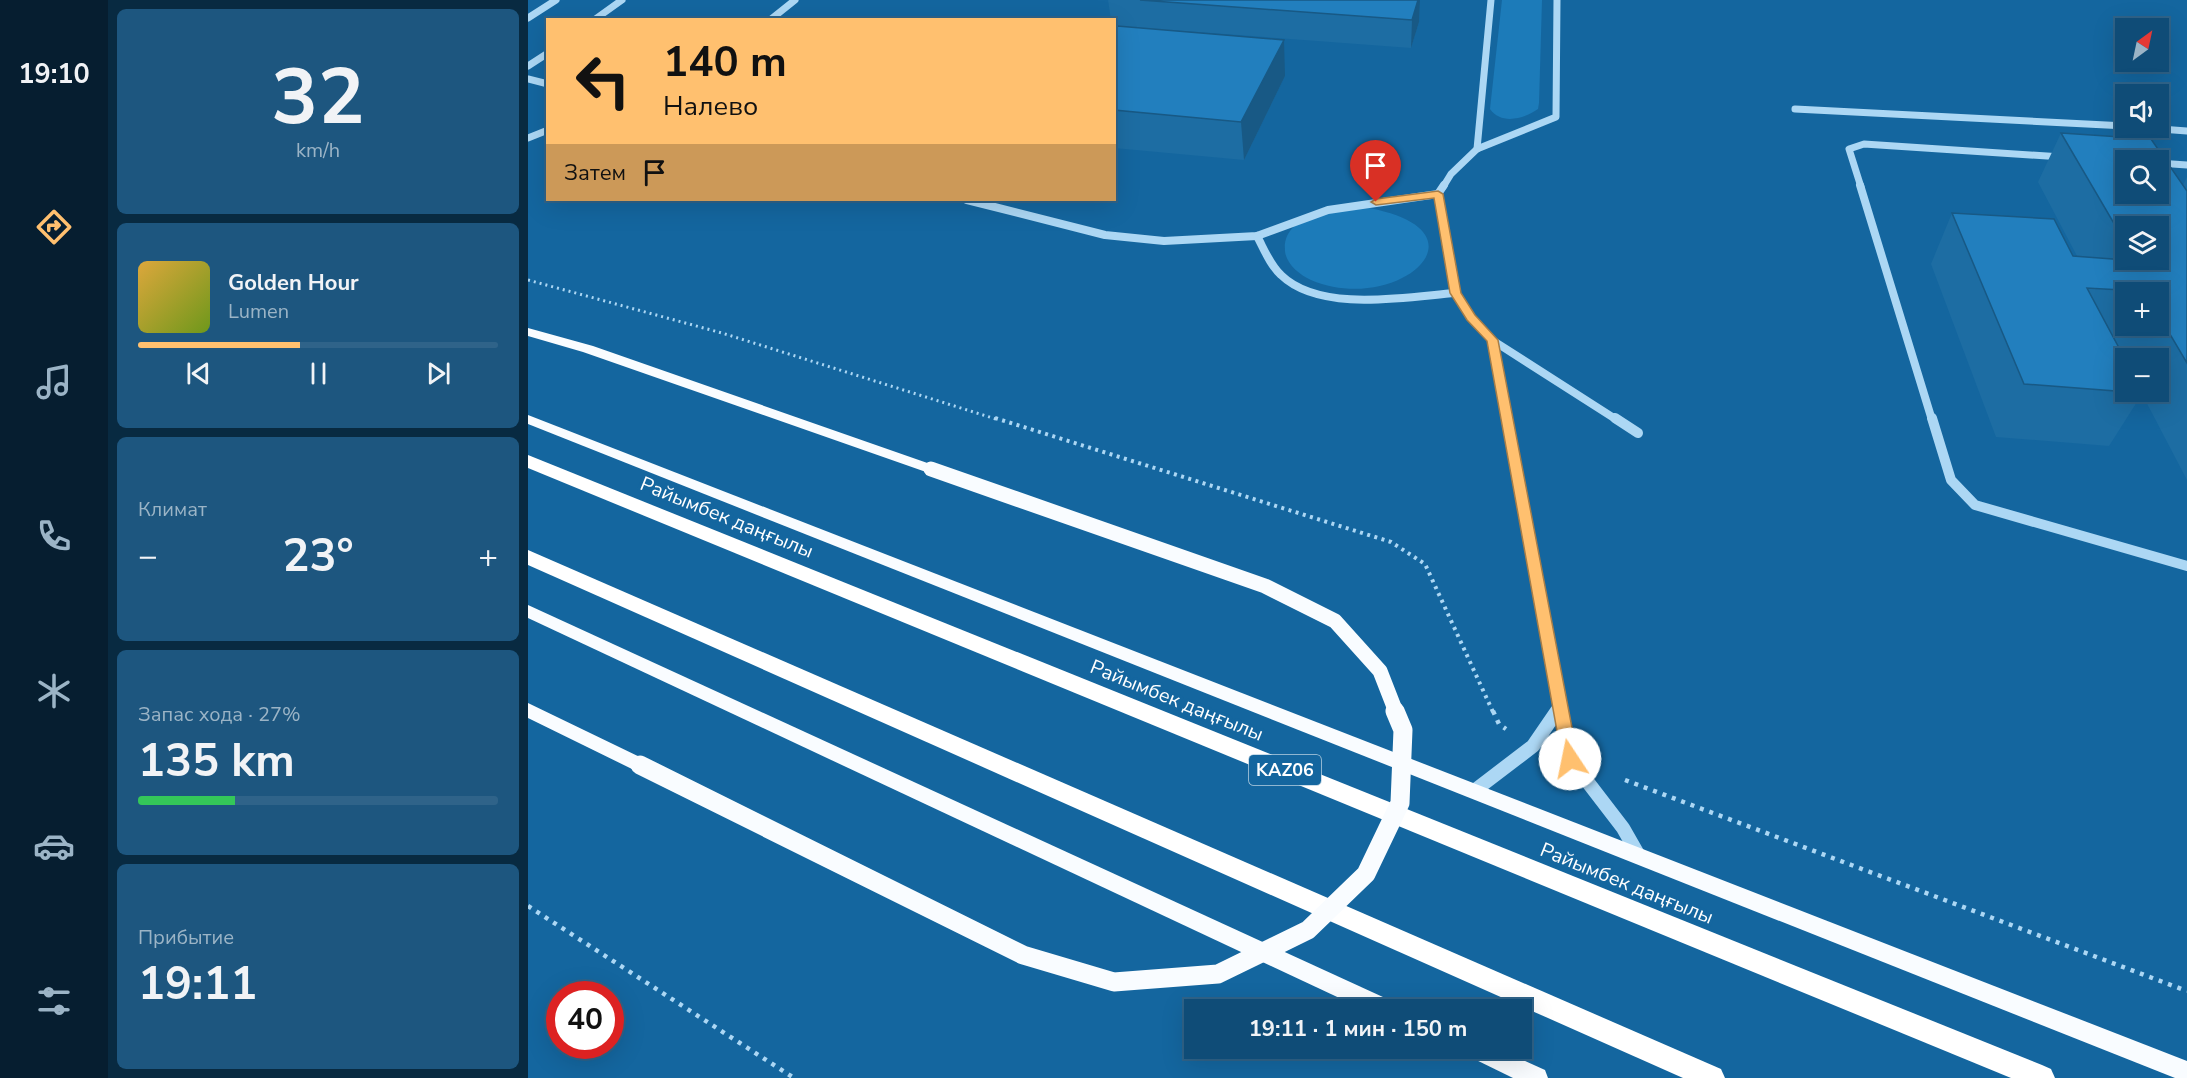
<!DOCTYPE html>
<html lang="ru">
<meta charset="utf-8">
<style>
:root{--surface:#0f4c77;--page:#1d567f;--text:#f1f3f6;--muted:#9bb4c6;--line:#2f6389;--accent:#ffc06f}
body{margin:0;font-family:"Nunito Sans",sans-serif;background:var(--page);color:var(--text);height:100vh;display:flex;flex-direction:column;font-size:22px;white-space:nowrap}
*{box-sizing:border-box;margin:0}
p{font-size:20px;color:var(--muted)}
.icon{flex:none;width:33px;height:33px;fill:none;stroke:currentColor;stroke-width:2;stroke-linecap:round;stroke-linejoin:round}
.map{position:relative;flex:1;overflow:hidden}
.details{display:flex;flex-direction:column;gap:9px;padding:9px;background:#082a41;width:420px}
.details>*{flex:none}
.guide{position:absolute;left:18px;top:18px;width:570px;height:183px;border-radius:0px;box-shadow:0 6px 24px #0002,0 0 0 2px var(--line);background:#ffc06f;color:#111;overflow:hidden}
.needle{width:39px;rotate:33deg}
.controls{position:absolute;left:1587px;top:18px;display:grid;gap:12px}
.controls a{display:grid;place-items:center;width:54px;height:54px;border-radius:0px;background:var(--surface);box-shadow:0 6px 24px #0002,0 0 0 2px var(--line);font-size:30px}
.speed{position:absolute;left:18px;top:981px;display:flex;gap:12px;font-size:30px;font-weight:700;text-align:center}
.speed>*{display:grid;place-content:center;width:78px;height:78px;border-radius:50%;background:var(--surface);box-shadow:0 6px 24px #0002,0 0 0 2px var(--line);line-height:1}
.speed .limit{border:9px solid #d22;background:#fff;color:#111}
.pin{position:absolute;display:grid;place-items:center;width:51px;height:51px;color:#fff;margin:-62px -26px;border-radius:50% 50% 50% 0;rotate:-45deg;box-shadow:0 0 6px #0007}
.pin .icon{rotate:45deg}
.me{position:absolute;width:66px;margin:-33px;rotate:349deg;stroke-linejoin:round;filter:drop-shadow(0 0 4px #0008)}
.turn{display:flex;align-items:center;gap:21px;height:126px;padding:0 18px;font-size:27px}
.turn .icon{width:78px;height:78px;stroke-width:2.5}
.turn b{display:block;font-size:42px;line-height:51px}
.then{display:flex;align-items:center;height:57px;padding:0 18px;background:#0003;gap:12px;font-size:22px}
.big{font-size:45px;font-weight:700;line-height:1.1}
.details .card{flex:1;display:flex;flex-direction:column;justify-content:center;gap:9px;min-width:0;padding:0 21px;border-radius:9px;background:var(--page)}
.details .dial{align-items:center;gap:0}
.dial b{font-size:78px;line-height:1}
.song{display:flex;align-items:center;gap:18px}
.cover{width:72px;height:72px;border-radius:9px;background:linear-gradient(135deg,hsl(40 70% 55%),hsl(80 70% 35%))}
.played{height:6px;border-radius:3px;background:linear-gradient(90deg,var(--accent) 45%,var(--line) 45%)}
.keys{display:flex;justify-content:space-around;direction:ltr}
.heat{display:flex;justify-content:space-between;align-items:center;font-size:33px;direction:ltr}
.charge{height:9px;border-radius:4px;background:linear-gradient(90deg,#34c759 27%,var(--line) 0)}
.trip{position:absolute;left:656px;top:999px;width:348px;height:60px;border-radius:0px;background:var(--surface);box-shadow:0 6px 24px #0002,0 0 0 2px var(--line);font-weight:700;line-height:60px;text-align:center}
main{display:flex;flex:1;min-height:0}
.dock{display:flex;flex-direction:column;width:108px;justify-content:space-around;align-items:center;background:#061e30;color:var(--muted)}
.dock .icon{width:42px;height:42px}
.dock .on{color:var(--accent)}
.dock b{font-size:27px;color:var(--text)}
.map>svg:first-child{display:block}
.green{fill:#1c7bb9}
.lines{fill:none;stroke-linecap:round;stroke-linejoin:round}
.path-far2{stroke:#acd7f4;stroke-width:3;stroke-dasharray:2 4;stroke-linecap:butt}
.path-far1{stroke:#acd7f4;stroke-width:4;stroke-dasharray:3 4.5;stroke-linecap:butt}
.path{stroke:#acd7f4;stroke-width:4.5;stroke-dasharray:4 6;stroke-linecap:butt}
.minor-far3{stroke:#acd7f4;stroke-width:7}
.minor-far2{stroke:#acd7f4;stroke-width:8}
.minor-far1{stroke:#acd7f4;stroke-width:10}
.minor{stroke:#acd7f4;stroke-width:14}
.major{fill:#f9fcff;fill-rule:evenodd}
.highway{fill:#fff;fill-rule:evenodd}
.major-bridge-far1{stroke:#f9fcff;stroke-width:15}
.major-bridge{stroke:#f9fcff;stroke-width:19}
.wall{fill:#1d6da3;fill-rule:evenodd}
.shaded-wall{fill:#185985}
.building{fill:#227fbe;stroke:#185985;stroke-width:1.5;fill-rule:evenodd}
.route{fill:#ffc06f;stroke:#a67d48;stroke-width:1.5}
.labels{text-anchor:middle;stroke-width:6;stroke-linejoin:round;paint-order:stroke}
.shield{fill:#14669f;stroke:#b8d1e2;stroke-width:1.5}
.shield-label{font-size:18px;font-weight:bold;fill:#fff}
.street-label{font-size:20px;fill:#fff;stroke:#14669f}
</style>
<main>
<nav class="dock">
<b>19:10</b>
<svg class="icon on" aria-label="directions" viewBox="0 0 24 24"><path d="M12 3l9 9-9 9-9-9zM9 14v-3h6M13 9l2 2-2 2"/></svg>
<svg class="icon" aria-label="music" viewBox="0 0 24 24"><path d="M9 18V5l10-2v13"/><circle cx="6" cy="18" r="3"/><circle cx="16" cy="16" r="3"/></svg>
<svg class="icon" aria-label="phone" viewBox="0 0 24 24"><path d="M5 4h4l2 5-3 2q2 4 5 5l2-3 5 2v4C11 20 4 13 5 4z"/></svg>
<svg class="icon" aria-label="climate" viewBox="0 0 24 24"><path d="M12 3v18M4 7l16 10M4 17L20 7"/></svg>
<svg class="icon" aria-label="car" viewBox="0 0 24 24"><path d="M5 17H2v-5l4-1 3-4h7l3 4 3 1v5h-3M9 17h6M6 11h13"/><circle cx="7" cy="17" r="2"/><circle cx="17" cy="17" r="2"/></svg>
<svg class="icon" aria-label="filters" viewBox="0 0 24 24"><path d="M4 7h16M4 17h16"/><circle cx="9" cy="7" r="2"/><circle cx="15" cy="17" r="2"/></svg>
</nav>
<section class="details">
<div class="card dial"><b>32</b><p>km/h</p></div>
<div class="card">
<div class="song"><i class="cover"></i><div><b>Golden Hour</b><p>Lumen</p></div></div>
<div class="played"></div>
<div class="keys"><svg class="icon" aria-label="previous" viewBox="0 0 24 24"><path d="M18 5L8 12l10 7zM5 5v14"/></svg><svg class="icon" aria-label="pause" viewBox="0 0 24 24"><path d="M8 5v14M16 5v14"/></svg><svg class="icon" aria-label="next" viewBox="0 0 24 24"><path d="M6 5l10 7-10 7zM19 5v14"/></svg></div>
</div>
<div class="card"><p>Климат</p>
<div class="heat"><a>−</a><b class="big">23°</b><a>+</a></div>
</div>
<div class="card"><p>Запас хода · 27%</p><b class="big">135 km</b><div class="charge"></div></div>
<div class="card"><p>Прибытие</p><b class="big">19:11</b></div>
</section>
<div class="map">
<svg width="1659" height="1078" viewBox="0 0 1659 1078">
<rect width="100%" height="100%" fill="#14669f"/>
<!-- green -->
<g class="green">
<path d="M974 0H1014L1011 103 1010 109C996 119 973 125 962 109Z"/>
<path d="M841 208C967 232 867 316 783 280 772 275 758 264 757 251 754 211 814 210 841 208Z"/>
</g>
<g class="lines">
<!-- path-far2 -->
<path class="path-far2" d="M0 280 194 333 471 420"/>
<!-- path-far1 -->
<path class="path-far1" d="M467 418 863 542 897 564 965 712"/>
<!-- path -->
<g class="path">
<path d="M965 711 971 724 978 729"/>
<path d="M1097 780 1659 991"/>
<path d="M0 906 266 1078"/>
</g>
<!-- minor-far3 -->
<g class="minor-far3">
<path d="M0 18 28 0"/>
<path d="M66 20 94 0"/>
<path d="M242 20 267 0"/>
<path d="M0 66 20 53"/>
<path d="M0 79 20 84"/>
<path d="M1267 109 1598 126"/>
<path d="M1619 128 1659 131"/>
<path d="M0 138 20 130"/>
<path d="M949 149 963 0"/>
<path d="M1630 163 1659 165"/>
<path d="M915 187 923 174 949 149 1028 117 1029 0"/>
<path d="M1333 187 1321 149 1336 144 1534 157"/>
</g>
<!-- minor-far2 -->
<g class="minor-far2">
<path d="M916 185 910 194 927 293 943 317 964 340 1089 420"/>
<path d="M1332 185 1404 420"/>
<path d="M439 200 577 235 636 241 729 236 800 210 910 194"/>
<path d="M729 236C736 249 742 265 753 275 792 313 878 297 927 293"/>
<path d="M964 340 979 420"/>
</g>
<!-- minor-far1 -->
<g class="minor-far1">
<path d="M979 418 1033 712"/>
<path d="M1087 418 1110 433"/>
<path d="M1404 418 1423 480 1447 505 1659 566"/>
<path d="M1028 712 1032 706"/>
</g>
<!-- minor -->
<g class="minor">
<path d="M1033 711 1042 759 1095 828 1111 856"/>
<path d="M946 791 1005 746 1029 711"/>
</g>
<!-- major -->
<g class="major">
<path d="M0 328 65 346 408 466 410 469 403 474 398 472 55 352 0 336Z"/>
<path d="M0 415 1659 1061V1078H1647L0 424Z"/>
<path d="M0 605 868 1003 871 1010H837L0 618Z"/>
<path d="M0 703 118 760 121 765 118 770 112 773 106 770 0 718Z"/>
<path d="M935 1048H969L1017 1070 1020 1078H985L938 1055Z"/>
</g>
<!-- highway -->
<g class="highway">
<path d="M0 455 1514 1065 1523 1069 1527 1078H1483L0 468Z"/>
<path d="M0 550 1193 1069 1197 1078H1155L0 565Z"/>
</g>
<!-- major-bridge-far1 -->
<path class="major-bridge-far1" d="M403 469 737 586 807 621 852 671 868 712"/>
<!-- major-bridge -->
<path class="major-bridge" d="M112 765 495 955 586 982 690 974 780 930 838 874 872 803 875 730 867 711"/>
</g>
<!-- wall -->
<g class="wall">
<path d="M580 0H892L891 22 883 48 643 30 757 76 716 160 586 148V29L588 26H586V20H583Z"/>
<path d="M1533 133 1655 185 1659 177V480L1614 394 1581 446 1468 437 1403 264 1424 213 1545 256H1549L1510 182ZM1598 226 1630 260H1598ZM1598 292H1630V326H1598ZM1598 358H1630V392H1598Z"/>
</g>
<!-- shaded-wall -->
<g class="shaded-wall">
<path d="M890 0H892L891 22 883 48 884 20Z"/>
<path d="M756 40 757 76 716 160 713 122Z"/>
</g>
<!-- building -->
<g class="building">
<path d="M612 0H890L884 20Z"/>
<path d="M589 26 756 40 713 122 586 110V29Z"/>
<path d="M1533 133 1623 139 1659 191V363L1630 314V292L1559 288 1598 361V392H1613L1614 393 1496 384 1424 213 1526 219 1545 256 1598 260H1630V226H1598V244ZM1598 160H1630V194H1598Z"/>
</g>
<!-- route -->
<path class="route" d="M910 191 915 194 933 293 947 315 970 340 1050 759 1048 764 1042 766 1037 764 1034 759 959 341 939 320 922 293 906 198 848 205 843 202 848 199Z"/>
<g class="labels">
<!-- shield labels -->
<rect class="shield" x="721" y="755" width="72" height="30" rx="4.5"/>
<g class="shield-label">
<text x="757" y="776">KАZ06</text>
</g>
<!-- street labels -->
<g class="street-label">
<text transform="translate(199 517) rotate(22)" y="7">Райымбек даңғылы</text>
<text transform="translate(649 700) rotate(22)" y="7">Райымбек даңғылы</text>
<text transform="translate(1099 883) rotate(22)" y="7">Райымбек даңғылы</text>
</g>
</g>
</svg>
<div class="controls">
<a><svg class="needle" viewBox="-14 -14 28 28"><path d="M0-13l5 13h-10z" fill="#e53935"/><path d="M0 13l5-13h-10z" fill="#9bb4c6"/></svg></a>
<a><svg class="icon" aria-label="sound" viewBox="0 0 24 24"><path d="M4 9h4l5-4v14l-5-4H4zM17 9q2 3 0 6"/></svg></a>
<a><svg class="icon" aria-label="search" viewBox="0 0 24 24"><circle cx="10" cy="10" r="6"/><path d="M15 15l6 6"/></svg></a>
<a><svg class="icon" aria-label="layers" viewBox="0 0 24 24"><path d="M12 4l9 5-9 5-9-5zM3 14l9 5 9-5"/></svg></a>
<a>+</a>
<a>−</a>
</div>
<div class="speed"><div class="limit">40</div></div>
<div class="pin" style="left:848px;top:202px;background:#d93025"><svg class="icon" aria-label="arrive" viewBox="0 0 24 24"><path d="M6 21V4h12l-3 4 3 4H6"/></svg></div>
<svg class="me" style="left:1042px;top:759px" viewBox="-20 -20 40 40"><circle r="19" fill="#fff"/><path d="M0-13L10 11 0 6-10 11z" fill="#ffc06f"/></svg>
<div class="trip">19:11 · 1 мин · 150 m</div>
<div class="guide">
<div class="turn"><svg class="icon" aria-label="left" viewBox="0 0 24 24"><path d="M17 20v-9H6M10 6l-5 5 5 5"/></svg><div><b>140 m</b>Налево</div></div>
<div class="then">Затем<svg class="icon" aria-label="arrive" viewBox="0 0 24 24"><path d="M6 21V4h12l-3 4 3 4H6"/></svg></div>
</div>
</div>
</main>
